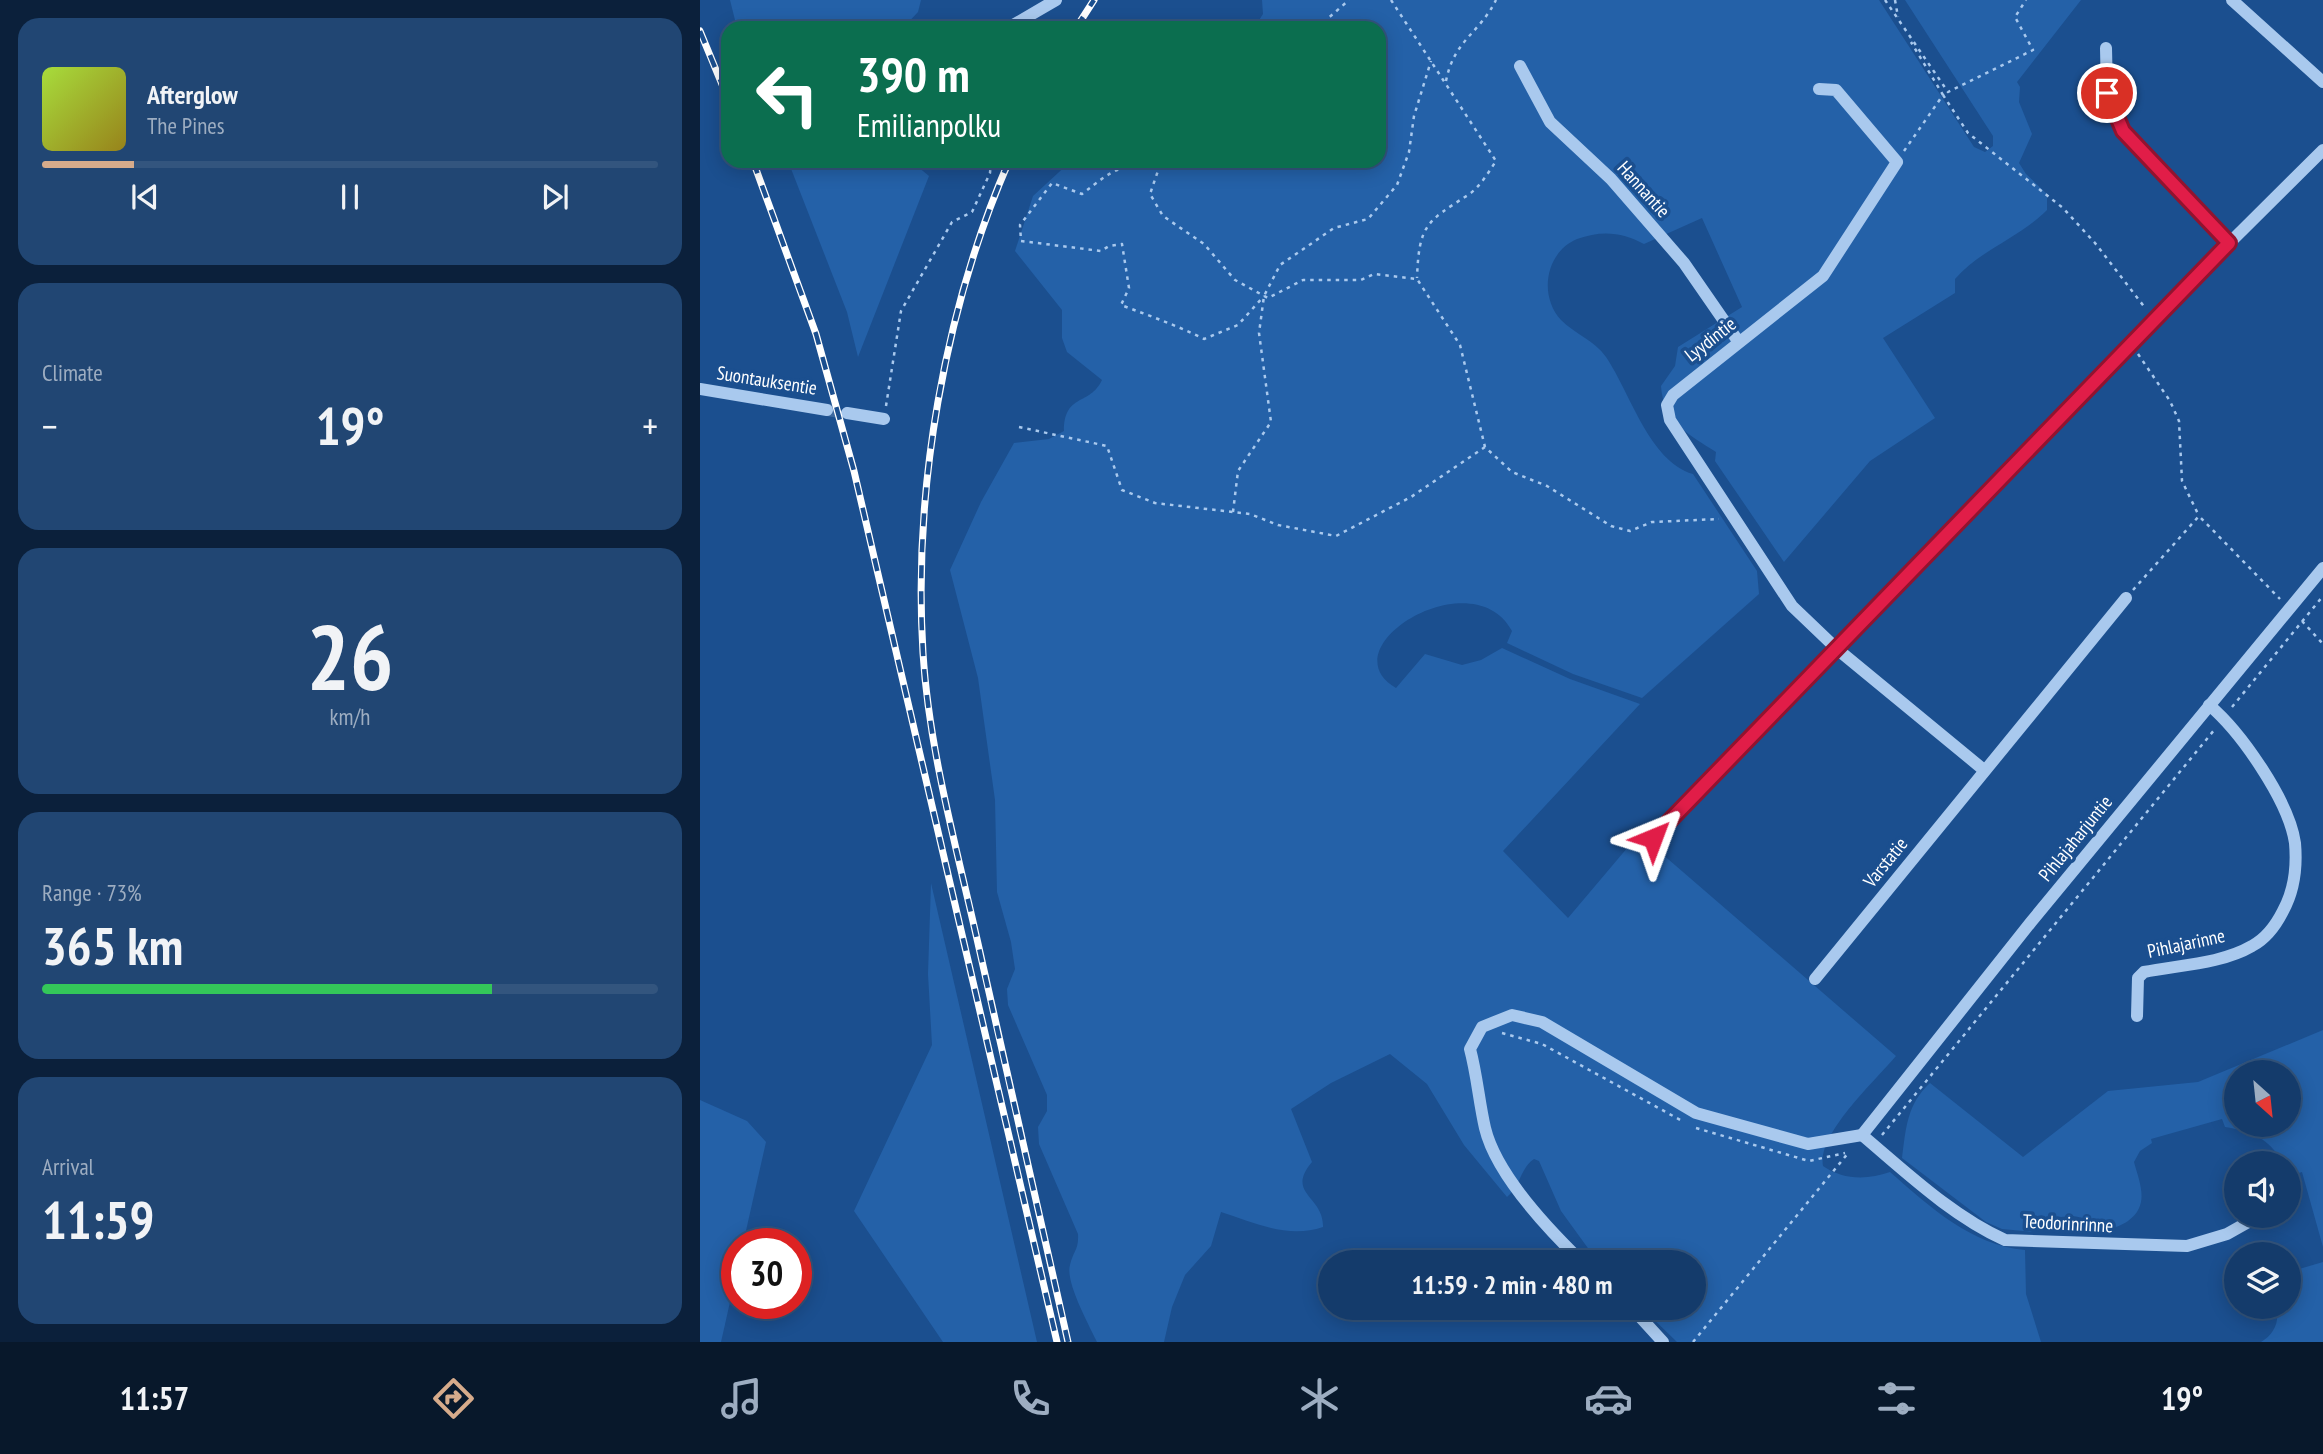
<!DOCTYPE html>
<meta charset="utf-8">
<style>
:root{--surface:#143b6b;--page:#214673;--text:#f1f3f6;--muted:#9dadc1;--line:#33557e;--accent:#d6ab8b}
body{margin:0;font-family:"PT Sans Narrow",sans-serif;background:var(--page);color:var(--text);height:100vh;display:flex;flex-direction:column;font-size:26px;white-space:nowrap}
*{box-sizing:border-box;margin:0}
p{font-size:23px;color:var(--muted)}
.icon{flex:none;width:38px;height:38px;fill:none;stroke:currentColor;stroke-width:2;stroke-linecap:round;stroke-linejoin:round}
.map{position:relative;flex:1;overflow:hidden}
.drawer{display:flex;flex-direction:column;gap:18px;padding:18px;background:#0b203b;width:700px}
.drawer>*{flex:none}
.top-card{position:absolute;left:21px;top:21px;width:665px;height:147px;border-radius:21px;box-shadow:0 4px 18px #0003,0 0 0 2px var(--line);background:#0b6e4f;color:#fff;overflow:hidden}
.needle{width:46px;rotate:153deg}
.buttons{position:absolute;left:1524px;top:1060px;display:grid;gap:14px}
.buttons a{display:grid;place-items:center;width:77px;height:77px;border-radius:50%;background:var(--surface);box-shadow:0 4px 18px #0003,0 0 0 2px var(--line);font-size:35px}
.speed{position:absolute;left:21px;top:1228px;display:flex;gap:14px;font-size:35px;font-weight:700;text-align:center}
.speed>*{display:grid;place-content:center;width:91px;height:91px;border-radius:50%;background:var(--surface);box-shadow:0 4px 18px #0003,0 0 0 2px var(--line);line-height:1}
.speed .limit{border:10px solid #d22;background:#fff;color:#111}
.pin{position:absolute;display:grid;place-items:center;width:60px;height:60px;color:#fff;margin:-30px;border:4px solid #fff;border-radius:50%;box-shadow:0 2px 7px #0007}
.me{position:absolute;width:77px;margin:-38px;rotate:44deg;stroke-linejoin:round;filter:drop-shadow(0 0 5px #0008)}
.turn{display:flex;align-items:center;gap:24px;height:147px;padding:0 21px;font-size:32px}
.turn .icon{width:91px;height:91px;stroke-width:2.5}
.turn b{display:block;font-size:49px;line-height:60px}
.big{font-size:52px;font-weight:800;line-height:1.1}
.drawer .card{flex:1;display:flex;flex-direction:column;justify-content:center;gap:10px;min-width:0;padding:0 24px;border-radius:21px;background:var(--page)}
.drawer .dial{align-items:center;gap:0}
.dial b{font-size:91px;line-height:1}
.song{display:flex;align-items:center;gap:21px}
.cover{width:84px;height:84px;border-radius:10px;background:linear-gradient(135deg,hsl(80 70% 55%),hsl(50 70% 35%))}
.played{height:7px;border-radius:4px;background:linear-gradient(90deg,var(--accent) 15%,var(--line) 15%)}
.keys{display:flex;justify-content:space-around;direction:ltr}
.heat{display:flex;justify-content:space-between;align-items:center;font-size:38px;direction:ltr}
.charge{height:10px;border-radius:5px;background:linear-gradient(90deg,#34c759 73%,var(--line) 0)}
.trip{position:absolute;left:618px;top:1250px;width:388px;height:70px;border-radius:35px;background:var(--surface);box-shadow:0 4px 18px #0003,0 0 0 2px var(--line);font-weight:800;line-height:70px;text-align:center}
.menu{display:flex;height:112px;justify-content:space-around;align-items:center;background:#08182b;color:var(--muted)}
.menu .icon{width:49px;height:49px}
.menu .active{color:var(--accent)}
.menu b{font-size:32px;color:var(--text)}
main{display:flex;flex:1;min-height:0}
.map>svg:first-child{display:block}
.green{fill:#2461a8;fill-rule:evenodd}
.lines{fill:none;stroke-linecap:round;stroke-linejoin:round}
.minor-tunnel{stroke:#3d69a0;stroke-width:12;stroke-dasharray:12 6;stroke-linecap:butt}
.path{stroke:#a9c9ee;stroke-width:2.5;stroke-dasharray:3.5 5;stroke-linecap:butt}
.minor{stroke:#a9c9ee;stroke-width:12}
.rail-casing{stroke:#fff;stroke-width:7}
.rail{stroke:#1b4f8f;stroke-width:4.5;stroke-dasharray:13;stroke-linecap:butt}
.route-casing{stroke:#92132f;stroke-width:18}
.route{stroke:#e11d48;stroke-width:12}
.labels{text-anchor:middle;stroke-width:7;stroke-linejoin:round;paint-order:stroke}
.street-label{font-size:19px;fill:#fff;stroke:#1b4f8f}
</style>
<main>
<section class="drawer">
<div class="card">
<div class="song"><i class="cover"></i><div><b>Afterglow</b><p>The Pines</p></div></div>
<div class="played"></div>
<div class="keys"><svg class="icon" aria-label="previous" viewBox="0 0 24 24"><path d="M18 5L8 12l10 7zM5 5v14"/></svg><svg class="icon" aria-label="pause" viewBox="0 0 24 24"><path d="M8 5v14M16 5v14"/></svg><svg class="icon" aria-label="next" viewBox="0 0 24 24"><path d="M6 5l10 7-10 7zM19 5v14"/></svg></div>
</div>
<div class="card"><p>Climate</p>
<div class="heat"><a>−</a><b class="big">19°</b><a>+</a></div>
</div>
<div class="card dial"><b>26</b><p>km/h</p></div>
<div class="card"><p>Range · 73%</p><b class="big">365 km</b><div class="charge"></div></div>
<div class="card"><p>Arrival</p><b class="big">11:59</b></div>
</section>
<div class="map">
<svg width="1623" height="1342" viewBox="0 0 1623 1342">
<rect width="100%" height="100%" fill="#1b4f8f"/>
<!-- green -->
<g class="green">
<path d="M30 0H221L218 12 203 28H37Z"/>
<path d="M562 0H1179L1274 147 1285 152 1293 146V136L1205 0H1381L1317 82 1320 87 1319 102 1332 134 1319 163 1326 174 1347 194V210C1319 238 1280 250 1255 279V293L1183 338 1235 418 1170 461 1084 562 1015 461 1016 452C989 435 963 421 961 386L975 366 978 347 1042 307 1002 218 944 244C923 232 901 230 877 239 846 252 838 295 861 320 875 334 894 340 906 357 931 394 949 461 993 474L1057 571 1059 594 942 698 873 674 807 643 812 631C773 558 626 647 696 688L725 654 762 665 781 660 802 648 870 679 940 704 803 851 868 918 939 834 1196 1056C1175 1081 1117 1134 1123 1166 1143 1180 1167 1180 1190 1172 1230 1207 1271 1245 1325 1250L1326 1294 1341 1342H977L941 1307H994V1262H898L861 1211 839 1161 834 1159C821 1167 820 1187 807 1197L764 1145 727 1084 690 1054 631 1083 591 1109 612 1162C585 1194 624 1196 623 1227 588 1239 555 1223 521 1212L511 1246 485 1275 472 1307 464 1342H397C389 1325 365 1282 370 1265 373 1251 379 1250 378 1234L339 1144 338 1127 347 1111V1095L308 1005 307 989 315 969 311 942 297 892 295 800 278 678 250 570 281 502 314 443 349 439 364 431C364 393 390 406 402 380L367 352 362 338V310L315 251 333 196 371 161H679V28H554L563 14Z"/>
<path d="M88 161H211L229 176 158 357 147 312Z"/>
<path d="M231 883 337 1342H243L154 1211 232 1045 228 974Z"/>
<path d="M1623 1030V1247L1602 1172 1589 1176V1164H1583C1570 1138 1551 1131 1525 1127L1522 1119 1451 1139 1452 1143 1440 1151 1434 1162C1440 1184 1450 1205 1428 1221 1422 1225 1411 1230 1403 1229 1392 1226 1385 1217 1373 1216 1358 1215 1345 1224 1334 1232L1302 1229 1286 1222 1202 1158C1206 1128 1207 1104 1230 1083L1323 1157 1408 1091 1498 1082ZM1536 1073H1589V1125H1536Z"/>
<path d="M0 1100 47 1121 66 1142 43 1244H37V1271L21 1342H0Z"/>
<path d="M1623 1262V1342H1561C1574 1334 1580 1322 1576 1307H1589V1272Z"/>
</g>
<g class="lines">
<!-- minor-tunnel -->
<path class="minor-tunnel" d="M127 410 147 413"/>
<!-- path -->
<g class="path">
<path d="M691 0 796 161C788 173 780 187 768 195 726 222 719 225 717 278"/>
<path d="M1185 0 1248 92 1333 50 1315 17 1326 0"/>
<path d="M1195 0 1198 17"/>
<path d="M617 28 649 0"/>
<path d="M746 81C754 40 779 34 796 0"/>
<path d="M1243 95 1268 133 1363 208 1395 243 1446 309"/>
<path d="M1204 151 1243 95 1211 42"/>
<path d="M477 161 460 165 450 194 463 216 504 244 535 280 568 298 603 280H661L674 274 717 279 760 345 785 447 812 472 847 486 911 526 930 531 952 522 1019 519"/>
<path d="M460 165C420 163 413 170 382 194L352 183 320 225 321 241 401 251 409 246 422 244 429 288 421 305C450 316 476 325 504 339L538 325 564 296"/>
<path d="M1438 354 1470 401 1479 421 1482 481 1499 516"/>
<path d="M186 406 201 311 252 222 272 212 290 173 291 161"/>
<path d="M319 427 407 446 422 490 455 503 550 514 578 525 636 536 711 497 785 447"/>
<path d="M533 512 538 471 571 422 559 333 564 296 580 265 634 228 668 219 697 185 709 152 714 116 731 61"/>
<path d="M1433 590 1499 516 1580 599"/>
<path d="M1602 621 1623 644"/>
<path d="M1532 707 1623 596"/>
<path d="M802 1033 842 1044 984 1122"/>
<path d="M996 1128 1109 1161 1145 1153"/>
<path d="M1182 1135 1515 729"/>
<path d="M993 1342 1149 1152"/>
</g>
<!-- minor -->
<g class="minor">
<path d="M1532 0 1623 82"/>
<path d="M308 28 356 0"/>
<path d="M1406 48 1407 93 1423 131 1529 243"/>
<path d="M820 66 850 122 911 179 984 263 1038 341"/>
<path d="M1119 89 1136 90 1197 162 1123 276 973 395 967 405 970 420 1092 606 1137 649 1284 770"/>
<path d="M0 389 127 410"/>
<path d="M147 413 184 419"/>
<path d="M953 838 1453 319 1623 150"/>
<path d="M1115 979 1426 598"/>
<path d="M1437 1016 1438 978 1444 972C1479 965 1521 964 1552 946 1567 938 1576 925 1583 911 1594 891 1597 866 1595 843 1589 801 1541 732 1509 705"/>
<path d="M1162 1135 1331 922 1623 568"/>
<path d="M1162 1135C1207 1173 1252 1216 1305 1240L1487 1246 1527 1234 1559 1216"/>
<path d="M882 1262C849 1230 796 1174 785 1128 779 1102 777 1075 770 1049L782 1027 812 1015 842 1022 996 1113 1108 1144 1162 1135"/>
<path d="M931 1307 963 1342"/>
</g>
<defs>
<g id="rail">
<path d="M376 28 394 0"/>
<path d="M0 31 28 99"/>
<path d="M53 161 116 334 154 471 357 1342"/>
<path d="M309 161C244 310 213 491 223 653 229 750 256 845 277 939 307 1074 338 1208 368 1342"/>
</g>
</defs>
<!-- rail casing -->
<use href="#rail" class="rail-casing"/>
<!-- rail -->
<use href="#rail" class="rail"/>
</g>
<g class="lines">
<defs>
<path id="route" d="M953 838 1529 243 1423 131 1407 93"/>
</defs>
<!-- route casing -->
<use href="#route" class="route-casing"/>
<!-- route -->
<use href="#route" class="route"/>
</g>
<g class="labels">
<!-- street labels -->
<g class="street-label">
<text transform="translate(944 189) rotate(48)" y="7">Hannantie</text>
<text transform="translate(1010 339) rotate(-38)" y="7">Lyydintie</text>
<text transform="translate(67 380) rotate(9)" y="7">Suontauksentie</text>
<text transform="translate(1375 838) rotate(-51)" y="7">Pihlajaharjuntie</text>
<text transform="translate(1185 862) rotate(-51)" y="7">Varstatie</text>
<text transform="translate(1486 943) rotate(-12)" y="7">Pihlajarinne</text>
<text transform="translate(1368 1223) rotate(3)" y="7">Teodorinrinne</text>
</g>
</g>
</svg>
<div class="buttons">
<a><svg class="needle" viewBox="-14 -14 28 28"><path d="M0-13l5 13h-10z" fill="#e53935"/><path d="M0 13l5-13h-10z" fill="#9dadc1"/></svg></a>
<a><svg class="icon" aria-label="sound" viewBox="0 0 24 24"><path d="M4 9h4l5-4v14l-5-4H4zM17 9q2 3 0 6"/></svg></a>
<a><svg class="icon" aria-label="layers" viewBox="0 0 24 24"><path d="M12 4l9 5-9 5-9-5zM3 14l9 5 9-5"/></svg></a>
</div>
<div class="speed"><div class="limit">30</div></div>
<div class="pin" style="left:1407px;top:93px;background:#d93025"><svg class="icon" aria-label="arrive" viewBox="0 0 24 24"><path d="M6 21V4h12l-3 4 3 4H6"/></svg></div>
<svg class="me" style="left:953px;top:838px" viewBox="-20 -20 40 40"><path d="M0-17L14 15 0 8-14 15z" fill="#e11d48" stroke="#fff" stroke-width="4"/></svg>
<div class="trip">11:59 · 2 min · 480 m</div>
<div class="top-card">
<div class="turn"><svg class="icon" aria-label="left" viewBox="0 0 24 24"><path d="M17 20v-9H6M10 6l-5 5 5 5"/></svg><div><b>390 m</b>Emilianpolku</div></div>
</div>
</div>
</main>
<nav class="menu">
<b>11:57</b>
<svg class="icon active" aria-label="directions" viewBox="0 0 24 24"><path d="M12 3l9 9-9 9-9-9zM9 14v-3h6M13 9l2 2-2 2"/></svg>
<svg class="icon" aria-label="music" viewBox="0 0 24 24"><path d="M9 18V5l10-2v13"/><circle cx="6" cy="18" r="3"/><circle cx="16" cy="16" r="3"/></svg>
<svg class="icon" aria-label="phone" viewBox="0 0 24 24"><path d="M5 4h4l2 5-3 2q2 4 5 5l2-3 5 2v4C11 20 4 13 5 4z"/></svg>
<svg class="icon" aria-label="climate" viewBox="0 0 24 24"><path d="M12 3v18M4 7l16 10M4 17L20 7"/></svg>
<svg class="icon" aria-label="car" viewBox="0 0 24 24"><path d="M5 17H2v-5l4-1 3-4h7l3 4 3 1v5h-3M9 17h6M6 11h13"/><circle cx="7" cy="17" r="2"/><circle cx="17" cy="17" r="2"/></svg>
<svg class="icon" aria-label="filters" viewBox="0 0 24 24"><path d="M4 7h16M4 17h16"/><circle cx="9" cy="7" r="2"/><circle cx="15" cy="17" r="2"/></svg>
<b>19°</b>
</nav>
